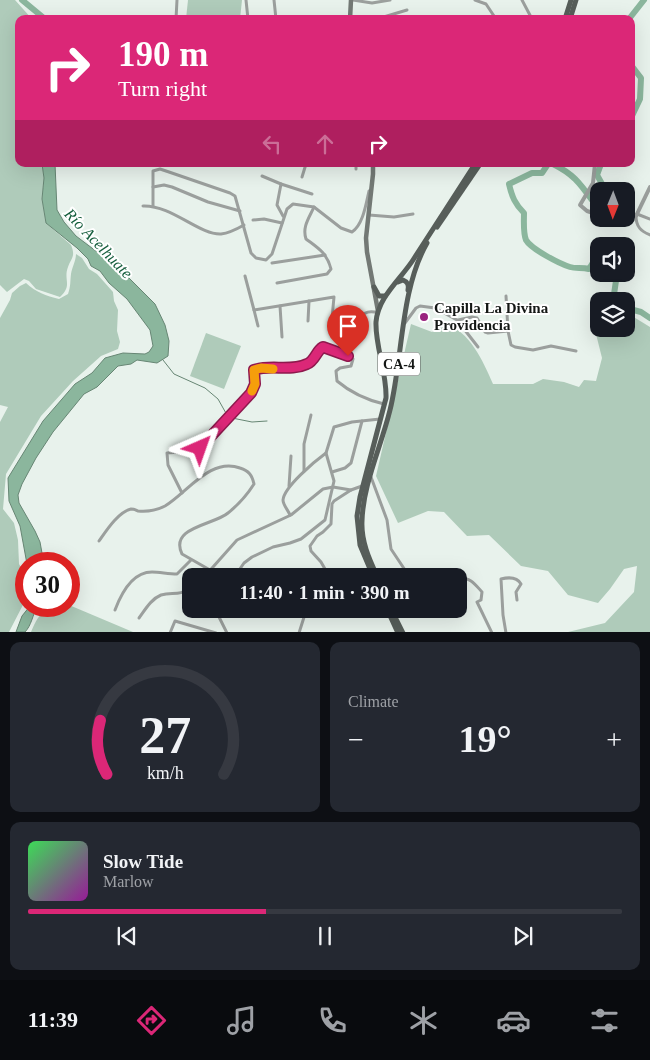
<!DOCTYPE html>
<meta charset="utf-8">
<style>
:root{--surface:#171b24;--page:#242831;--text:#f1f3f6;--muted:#9ea1a6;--line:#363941;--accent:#db2777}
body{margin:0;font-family:Georgia,serif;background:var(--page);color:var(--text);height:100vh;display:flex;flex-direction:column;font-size:19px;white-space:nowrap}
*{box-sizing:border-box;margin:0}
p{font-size:16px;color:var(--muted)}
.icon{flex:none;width:28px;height:28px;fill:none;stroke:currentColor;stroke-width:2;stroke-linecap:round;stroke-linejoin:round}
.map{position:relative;height:632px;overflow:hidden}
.drawer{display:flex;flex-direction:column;gap:10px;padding:10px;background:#0d0f14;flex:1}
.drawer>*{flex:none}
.banner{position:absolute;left:15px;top:15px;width:620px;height:152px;border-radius:10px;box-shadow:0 5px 20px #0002;background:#db2777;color:#fff;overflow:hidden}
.needle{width:32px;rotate:181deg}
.tools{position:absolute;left:590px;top:182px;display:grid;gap:10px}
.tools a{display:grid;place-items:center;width:45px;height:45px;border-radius:10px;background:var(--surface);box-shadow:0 5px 20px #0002;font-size:25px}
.speed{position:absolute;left:15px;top:552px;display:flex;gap:10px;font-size:25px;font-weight:700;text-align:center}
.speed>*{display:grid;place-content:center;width:65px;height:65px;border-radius:50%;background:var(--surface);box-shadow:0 5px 20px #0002;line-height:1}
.speed .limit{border:8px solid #d22;background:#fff;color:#111}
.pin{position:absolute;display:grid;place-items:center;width:42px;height:42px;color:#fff;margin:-51px -21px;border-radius:50% 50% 50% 0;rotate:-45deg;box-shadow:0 0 5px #0007}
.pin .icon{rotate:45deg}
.me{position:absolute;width:55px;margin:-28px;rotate:43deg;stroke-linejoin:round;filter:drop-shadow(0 0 4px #0008)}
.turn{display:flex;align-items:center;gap:18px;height:105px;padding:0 20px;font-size:22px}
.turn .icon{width:65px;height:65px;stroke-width:2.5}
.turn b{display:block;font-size:35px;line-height:42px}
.lanes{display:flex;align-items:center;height:48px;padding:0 20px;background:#0003;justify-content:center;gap:25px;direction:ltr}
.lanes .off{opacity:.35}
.big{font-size:38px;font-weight:700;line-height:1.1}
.drawer .widget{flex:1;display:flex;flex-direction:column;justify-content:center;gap:8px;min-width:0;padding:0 18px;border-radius:10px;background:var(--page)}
.drawer .dial{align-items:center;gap:0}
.dial svg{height:130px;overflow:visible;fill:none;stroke:var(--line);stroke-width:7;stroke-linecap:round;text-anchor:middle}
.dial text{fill:var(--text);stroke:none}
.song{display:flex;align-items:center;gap:15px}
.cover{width:60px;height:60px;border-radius:8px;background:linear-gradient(135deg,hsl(130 70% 55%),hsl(300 70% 35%))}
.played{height:5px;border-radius:2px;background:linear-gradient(90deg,var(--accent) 40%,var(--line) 40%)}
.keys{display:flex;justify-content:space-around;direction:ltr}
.heat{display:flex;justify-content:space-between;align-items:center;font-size:28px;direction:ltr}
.drawer .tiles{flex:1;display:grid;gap:10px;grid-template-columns:1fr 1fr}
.widget:last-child{grid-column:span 2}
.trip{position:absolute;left:182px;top:568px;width:285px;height:50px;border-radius:10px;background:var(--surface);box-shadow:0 5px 20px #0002;font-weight:700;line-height:50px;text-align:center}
.tab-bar{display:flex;height:80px;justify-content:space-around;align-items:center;background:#090b0e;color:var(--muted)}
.tab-bar .icon{width:35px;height:35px}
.tab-bar .active{color:var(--accent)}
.tab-bar b{font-size:22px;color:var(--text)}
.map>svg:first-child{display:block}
.green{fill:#afcbba}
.water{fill:#8bb69d;stroke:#678674}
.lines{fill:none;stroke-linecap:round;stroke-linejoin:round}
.stream{stroke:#678674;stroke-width:1}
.river{stroke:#8bb69d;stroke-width:6}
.minor{stroke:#9b9f9d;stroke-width:3}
.tertiary{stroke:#9b9f9d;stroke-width:4}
.secondary{stroke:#737975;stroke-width:4.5}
.primary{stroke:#575e5a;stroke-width:5}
.route-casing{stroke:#8e194d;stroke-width:12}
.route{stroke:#db2777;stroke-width:9}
.slow{stroke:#f59e0b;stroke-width:9}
.poi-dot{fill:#99237e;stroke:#fff;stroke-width:2}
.labels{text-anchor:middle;stroke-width:4;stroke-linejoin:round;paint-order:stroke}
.shield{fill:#fff;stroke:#5a5d5b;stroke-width:1}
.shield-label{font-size:14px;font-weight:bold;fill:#141715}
.poi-label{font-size:15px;font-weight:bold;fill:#141715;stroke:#fff;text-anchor:start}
.water-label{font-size:16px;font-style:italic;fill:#175f3e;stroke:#fff}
</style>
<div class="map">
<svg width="650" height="633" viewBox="0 0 650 633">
<rect width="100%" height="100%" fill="#e8f2ec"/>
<!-- green -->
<g class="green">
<path d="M0 0H15L32 19H19V164H42L44 178 42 199 46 223 71 245C76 257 71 258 68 267 63 280 73 285 60 297L36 289 29 281 24 279 7 292 0 285Z"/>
<path d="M188 0H242L240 19H186Z"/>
<path d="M76 254 82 258 89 269 97 274 113 292 114 301 118 310 117 331 120 342 118 349 101 356 73 381 41 416 6 474 3 509 14 523 18 540 19 564 25 575 26 590V599L9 632H0V422L8 407 0 405V318L10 300 12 293 20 286 26 283C36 292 46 296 59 299L68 294C71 285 70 282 71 274 72 267 76 261 76 254Z"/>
<path d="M626 315 632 316 650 327V632H568L605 623 634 592 637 566 624 569 610 589 598 603 568 595 548 571 521 566 489 535 467 536 444 512 428 511 398 523 376 476 411 324 432 332 444 323C470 331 483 361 493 384H533L543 379 564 382 579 387 584 380 596 381 602 358 596 334 600 329H626Z"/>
<path d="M206 333 241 346 224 389 190 376Z"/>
<path d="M69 605 133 632H31C40 611 45 606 69 606Z"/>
</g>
<!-- water -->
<g class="water">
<path d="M42 164H55L57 210 64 222 76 236 121 270 155 304 165 325 169 341 168 356 157 363 137 360 131 364 118 366 97 387 84 394 53 432 36 458 22 484 18 495 19 503 35 531 40 542 44 564H27L20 526 9 501 8 478 43 421 75 384 92 373 105 358 123 353 145 354 149 352 153 346 150 330 127 299 109 283 100 271 91 266 88 259 77 248 46 223 42 199 44 178Z"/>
<path d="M30 606H37C33 615 31 626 25 632H16L22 616Z"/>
</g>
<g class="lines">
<!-- stream -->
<g class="stream">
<path d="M163 360 174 374 205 388 218 399 227 415"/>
<path d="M232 418 252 422 267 421"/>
</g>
<!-- river -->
<g class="river">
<path d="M22 0 45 19"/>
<path d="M629 19 644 0"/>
<path d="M631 65 641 78 640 99 631 118"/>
<path d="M548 164 542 173H532L509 184C512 197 515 204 524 213 524 221 523 233 526 240 531 249 560 264 570 267 576 269 582 267 589 269L599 253"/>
<path d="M553 164C573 174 579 182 592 200L599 198"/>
<path d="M601 164 597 175 606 191"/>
<path d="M604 246 607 244 614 246"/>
<path d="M613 301 617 274"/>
<path d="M626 308 641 312 650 318"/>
</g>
<!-- minor -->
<g class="minor">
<path d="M246 0 248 19"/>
<path d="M274 0 276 19"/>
<path d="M353 0 372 3 390 0"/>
<path d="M475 0 486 4 496 19"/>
<path d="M522 0 532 19"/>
<path d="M176 19 177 0"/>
<path d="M377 19 407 10"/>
<path d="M356 169V164"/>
<path d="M262 176 281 184"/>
<path d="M302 177 306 164"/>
<path d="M153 187 164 185 172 187 208 202 240 211"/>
<path d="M143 206C172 205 199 235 221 234 230 233 237 229 244 225"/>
<path d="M153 206V171L160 169 169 172 230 193 235 196 251 253 256 258 266 260 272 254 287 209 293 204 314 207 341 228 352 232C363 225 366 204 369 191"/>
<path d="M637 214 650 219"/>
<path d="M369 215 394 217 413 214"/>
<path d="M283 216 277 205 281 184 312 194"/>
<path d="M636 216C636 227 641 231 650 235"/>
<path d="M253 220 264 219 282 223"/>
<path d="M272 263 325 255"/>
<path d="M245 276 254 310 334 297C333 310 329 329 339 339L348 337C353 324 361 307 378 313"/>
<path d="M277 283 327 274 331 269C327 253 318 248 306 239 302 227 309 218 314 207"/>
<path d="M280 306 282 337"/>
<path d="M254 310 258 326"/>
<path d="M458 320 472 317 477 318 485 332 488 333 508 331 506 296"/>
<path d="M308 321 309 301"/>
<path d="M405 323 416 308 420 306 435 308 457 320 478 347"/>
<path d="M508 331 511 345 515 347 533 350 551 346 576 351"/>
<path d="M304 471V444L311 415"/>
<path d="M332 472 345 468 351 463 362 421"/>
<path d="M371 477 387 520 391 549 409 576"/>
<path d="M289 486 291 456"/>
<path d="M182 493 168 465 167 453 192 451 201 448 251 393 255 384 254 370C270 365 300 373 312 361 316 357 317 351 321 347H323L353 359 351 366 340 368 336 371 337 381C350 392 367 400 384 404"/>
<path d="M290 515C288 510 283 505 283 500 284 487 315 461 326 453"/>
<path d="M99 541C106 531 118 512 131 509 136 509 134 510 138 511 147 512 157 510 165 506 187 493 210 457 240 468 249 471 252 475 254 484 247 495 238 505 228 513 214 525 169 527 182 554L210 570"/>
<path d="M205 576 237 540 291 515 323 489 333 487 351 490"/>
<path d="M235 576 244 563 252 557 273 547 290 543 301 539 325 520 334 481 326 453 334 427 352 422 380 419"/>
<path d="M329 576 321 562 311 551 310 546 317 536 323 532 331 524 332 504 334 501 351 490 362 486"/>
<path d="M459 578C471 578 474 583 482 592L481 600 477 602 492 633"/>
<path d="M185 602 191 603"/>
<path d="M215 609 227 633"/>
<path d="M115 610C121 594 132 572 152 572 160 572 168 574 177 574L191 560"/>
<path d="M139 618C145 610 151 599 161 595 173 592 179 596 191 588"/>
<path d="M170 633 175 621 216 633"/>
<path d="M299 633 305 614 310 609"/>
<path d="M506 633 503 615 501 579C509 577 517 577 521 584L516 592 517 600"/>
</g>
<!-- tertiary -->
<g class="tertiary">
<path d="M595 164 593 183 580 205 587 211 599 215"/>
<path d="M626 215 636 216 650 187"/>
</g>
<!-- secondary -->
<g class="secondary">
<path d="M350 19 351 0"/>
<path d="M373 164V174L366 238 367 252 378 311"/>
</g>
<!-- primary -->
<g class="primary">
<path d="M565 19 571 0"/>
<path d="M570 19 576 0"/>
<path d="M437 227 480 164"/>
<path d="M398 282 403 280C408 282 409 285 408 290"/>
<path d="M374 287 379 296H385"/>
<path d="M383 355 387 362 391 364 395 361 397 355"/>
<path d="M373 576 360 545 357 516 360 497 386 398C387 373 375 346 376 322 378 297 400 280 413 260 434 228 454 196 475 164"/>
<path d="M377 576C369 559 361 541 362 521 363 484 381 447 390 410 403 358 400 290 427 243"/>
<path d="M387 609 398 633"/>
<path d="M391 609 403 633"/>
</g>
</g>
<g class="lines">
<defs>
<path id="route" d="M200 448 251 393 255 384 254 370C271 364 290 372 307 364 315 361 316 351 323 347L348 356"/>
</defs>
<!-- route casing -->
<use href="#route" class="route-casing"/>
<!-- route -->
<use href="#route" class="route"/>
<!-- slow -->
<path class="slow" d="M252 391 255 384 254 370 261 368 273 369"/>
</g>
<!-- markers -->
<circle class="poi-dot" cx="424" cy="317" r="5"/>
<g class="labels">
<!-- shield labels -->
<rect class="shield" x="378" y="352.5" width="42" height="23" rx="4"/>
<g class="shield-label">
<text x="399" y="369">CA-4</text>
</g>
<!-- poi labels -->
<g class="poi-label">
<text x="434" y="313">Capilla La Divina<tspan x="434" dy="17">Providencia</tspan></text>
</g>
<!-- water labels -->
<g class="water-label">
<text transform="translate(99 243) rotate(46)" y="6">Río Acelhuate</text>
</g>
</g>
</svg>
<div class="tools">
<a><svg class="needle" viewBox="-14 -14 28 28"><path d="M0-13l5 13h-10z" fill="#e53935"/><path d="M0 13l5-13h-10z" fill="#9ea1a6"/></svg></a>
<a><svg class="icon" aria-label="sound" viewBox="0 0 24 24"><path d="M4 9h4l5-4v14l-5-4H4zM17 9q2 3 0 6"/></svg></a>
<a><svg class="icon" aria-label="layers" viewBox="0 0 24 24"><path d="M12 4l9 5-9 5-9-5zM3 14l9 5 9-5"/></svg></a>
</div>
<div class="speed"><div class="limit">30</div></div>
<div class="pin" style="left:348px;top:356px;background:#d93025"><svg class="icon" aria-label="arrive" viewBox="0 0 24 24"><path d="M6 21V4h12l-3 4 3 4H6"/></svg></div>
<svg class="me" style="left:200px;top:448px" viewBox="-20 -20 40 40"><path d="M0-17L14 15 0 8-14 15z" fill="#db2777" stroke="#fff" stroke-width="4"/></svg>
<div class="trip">11:40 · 1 min · 390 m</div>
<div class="banner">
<div class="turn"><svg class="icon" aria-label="right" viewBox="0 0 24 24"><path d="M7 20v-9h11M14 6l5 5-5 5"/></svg><div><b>190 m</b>Turn right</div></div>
<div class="lanes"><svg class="icon off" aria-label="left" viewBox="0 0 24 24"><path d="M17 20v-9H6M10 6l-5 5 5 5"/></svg><svg class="icon off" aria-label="ahead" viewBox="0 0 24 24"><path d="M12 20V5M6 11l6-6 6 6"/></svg><svg class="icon" aria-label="right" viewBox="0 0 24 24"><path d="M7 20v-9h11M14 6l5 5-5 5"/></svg></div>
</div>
</div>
<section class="drawer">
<div class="tiles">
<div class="widget dial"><svg viewBox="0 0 100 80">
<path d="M14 69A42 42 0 1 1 86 69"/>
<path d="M14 69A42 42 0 0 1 10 36" stroke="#db2777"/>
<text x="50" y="56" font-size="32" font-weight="700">27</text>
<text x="50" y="72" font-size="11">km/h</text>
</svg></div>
<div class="widget"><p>Climate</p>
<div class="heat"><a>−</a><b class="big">19°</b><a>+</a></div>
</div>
<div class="widget">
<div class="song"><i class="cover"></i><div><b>Slow Tide</b><p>Marlow</p></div></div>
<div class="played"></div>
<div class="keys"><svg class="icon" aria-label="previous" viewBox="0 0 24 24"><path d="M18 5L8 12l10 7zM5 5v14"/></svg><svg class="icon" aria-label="pause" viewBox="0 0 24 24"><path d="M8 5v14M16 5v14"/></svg><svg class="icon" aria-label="next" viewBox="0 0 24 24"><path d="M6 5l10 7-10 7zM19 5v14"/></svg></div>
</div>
</div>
</section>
<nav class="tab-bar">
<b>11:39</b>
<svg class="icon active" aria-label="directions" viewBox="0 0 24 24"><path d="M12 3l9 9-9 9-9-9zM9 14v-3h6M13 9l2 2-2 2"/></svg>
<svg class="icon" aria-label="music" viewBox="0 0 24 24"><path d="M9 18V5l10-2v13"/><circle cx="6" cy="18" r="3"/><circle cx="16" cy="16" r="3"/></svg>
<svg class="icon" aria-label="phone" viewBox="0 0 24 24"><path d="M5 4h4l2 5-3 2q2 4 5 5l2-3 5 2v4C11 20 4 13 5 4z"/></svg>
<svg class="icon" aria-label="climate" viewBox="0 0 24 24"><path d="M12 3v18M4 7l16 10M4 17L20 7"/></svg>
<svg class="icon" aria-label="car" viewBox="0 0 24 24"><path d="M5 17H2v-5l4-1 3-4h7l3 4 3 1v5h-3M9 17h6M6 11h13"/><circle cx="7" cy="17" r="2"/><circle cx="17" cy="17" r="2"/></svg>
<svg class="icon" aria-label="filters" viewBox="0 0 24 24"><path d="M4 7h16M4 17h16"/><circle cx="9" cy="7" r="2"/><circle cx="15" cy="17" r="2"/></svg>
</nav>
